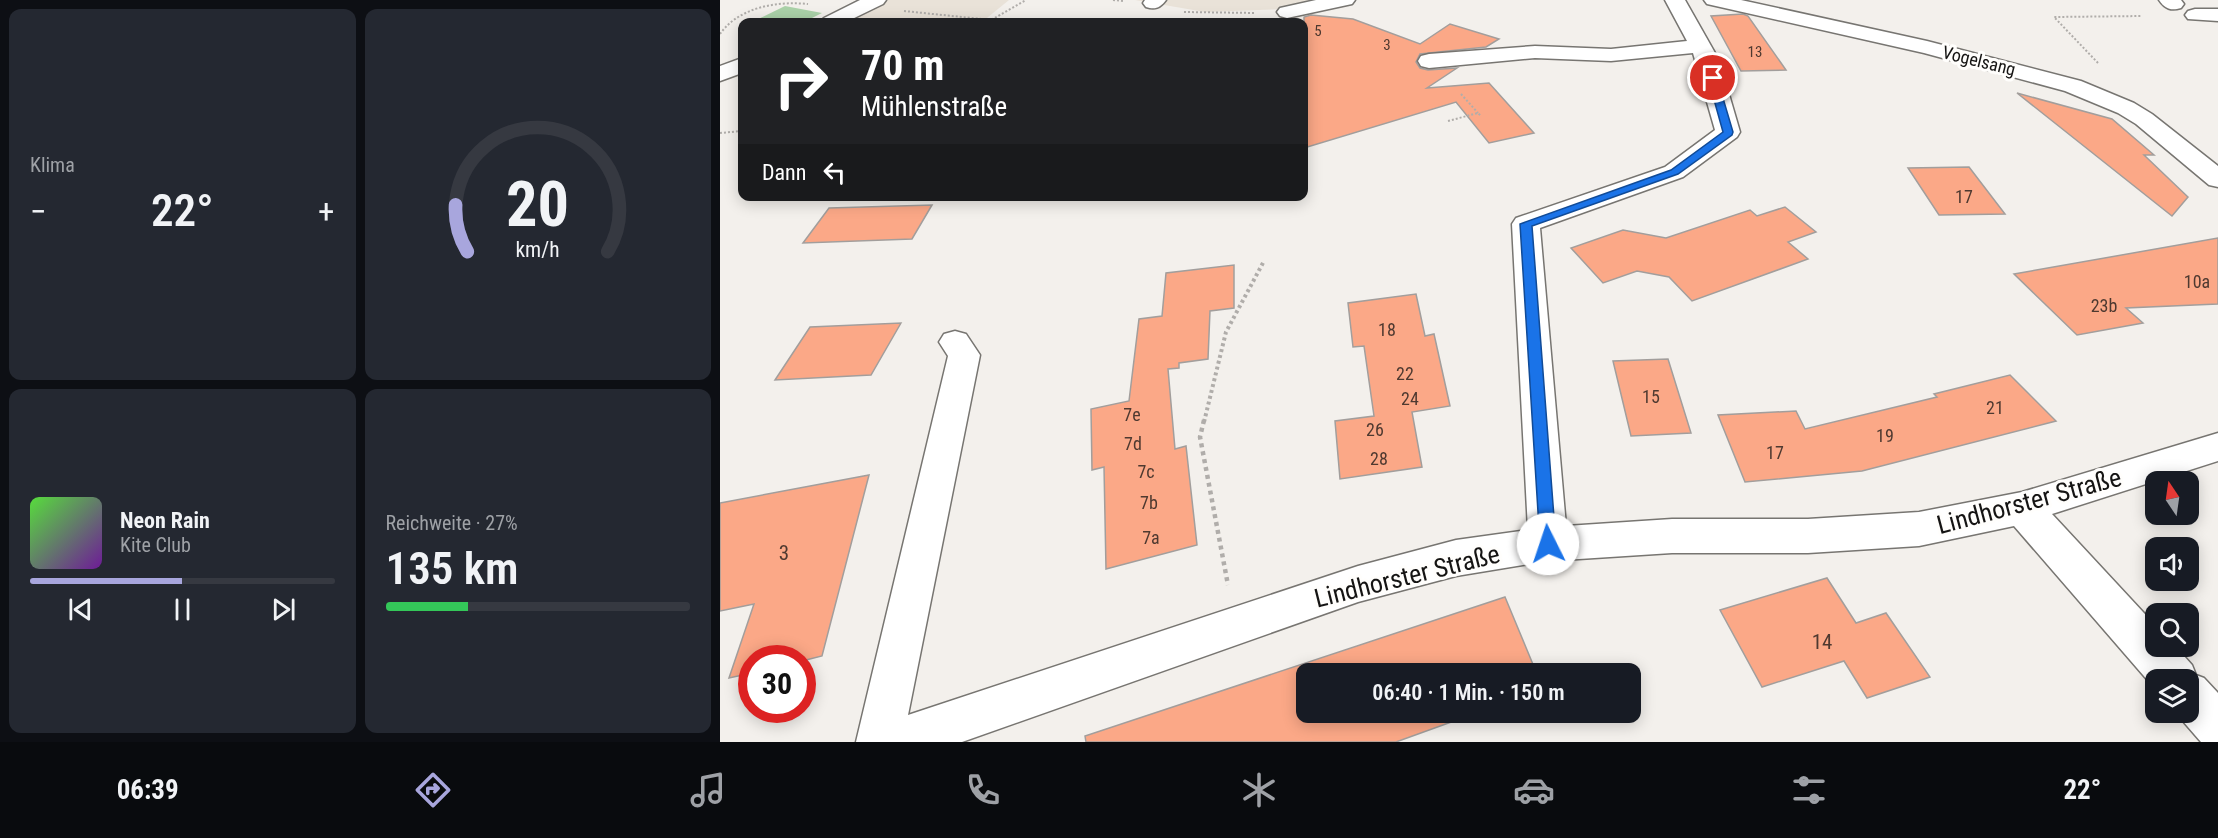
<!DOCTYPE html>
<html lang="de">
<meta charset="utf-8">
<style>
:root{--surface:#171b24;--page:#242831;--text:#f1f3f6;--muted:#9ea1a6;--line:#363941;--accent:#a8a6dd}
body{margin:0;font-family:"Roboto Condensed",sans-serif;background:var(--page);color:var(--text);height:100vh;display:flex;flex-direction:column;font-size:22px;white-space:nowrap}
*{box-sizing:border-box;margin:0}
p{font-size:20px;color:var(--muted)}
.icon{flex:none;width:33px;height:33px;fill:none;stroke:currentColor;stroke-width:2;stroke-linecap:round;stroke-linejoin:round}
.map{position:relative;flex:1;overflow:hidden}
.drawer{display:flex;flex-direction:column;gap:9px;padding:9px;background:#0d0f14;width:720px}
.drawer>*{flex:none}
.hud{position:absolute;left:18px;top:18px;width:570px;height:183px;border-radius:12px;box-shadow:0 3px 15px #0003;background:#202124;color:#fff;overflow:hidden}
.needle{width:39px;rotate:347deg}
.tools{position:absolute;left:1425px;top:471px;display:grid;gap:12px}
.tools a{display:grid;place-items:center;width:54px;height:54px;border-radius:12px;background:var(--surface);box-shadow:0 3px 15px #0003;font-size:30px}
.speed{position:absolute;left:18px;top:645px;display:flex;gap:12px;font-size:30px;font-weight:700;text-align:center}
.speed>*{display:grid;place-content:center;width:78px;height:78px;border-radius:50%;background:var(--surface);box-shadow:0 3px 15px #0003;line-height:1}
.speed .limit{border:9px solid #d22;background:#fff;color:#111}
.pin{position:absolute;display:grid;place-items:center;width:51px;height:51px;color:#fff;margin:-26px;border:3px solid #fff;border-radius:50%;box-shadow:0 2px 6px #0007}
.me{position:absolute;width:66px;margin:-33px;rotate:356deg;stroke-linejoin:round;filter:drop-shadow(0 0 4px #0008)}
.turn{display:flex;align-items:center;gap:21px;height:126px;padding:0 24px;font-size:27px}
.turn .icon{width:78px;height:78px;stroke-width:2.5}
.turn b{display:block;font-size:42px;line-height:51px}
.then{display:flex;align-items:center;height:57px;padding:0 24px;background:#0003;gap:12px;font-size:22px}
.big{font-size:45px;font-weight:600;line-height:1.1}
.drawer .card{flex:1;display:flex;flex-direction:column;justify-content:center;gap:9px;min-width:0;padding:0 21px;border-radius:12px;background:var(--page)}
.drawer .dial{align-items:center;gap:0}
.dial svg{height:156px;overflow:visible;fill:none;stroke:var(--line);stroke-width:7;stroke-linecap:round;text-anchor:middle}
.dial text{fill:var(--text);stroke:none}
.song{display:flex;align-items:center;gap:18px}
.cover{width:72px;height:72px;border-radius:9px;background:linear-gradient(135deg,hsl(110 70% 55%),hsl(280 70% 35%))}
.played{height:6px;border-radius:3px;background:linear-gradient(90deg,var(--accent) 50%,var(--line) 50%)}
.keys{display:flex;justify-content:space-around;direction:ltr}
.heat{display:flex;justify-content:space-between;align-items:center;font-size:33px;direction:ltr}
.charge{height:9px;border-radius:4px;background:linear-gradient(90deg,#34c759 27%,var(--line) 0)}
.drawer .tiles{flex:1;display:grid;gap:9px;grid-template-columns:repeat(2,1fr)}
.trip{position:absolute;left:576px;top:663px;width:345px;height:60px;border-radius:12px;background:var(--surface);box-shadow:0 3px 15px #0003;font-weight:600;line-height:60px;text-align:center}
.dock{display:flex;height:96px;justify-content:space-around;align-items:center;background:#090b0e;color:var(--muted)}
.dock .icon{width:42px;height:42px}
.dock .active{color:var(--accent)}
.dock b{font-size:27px;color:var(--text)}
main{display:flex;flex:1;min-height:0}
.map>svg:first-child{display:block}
.built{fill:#e9e2d8}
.green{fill:#abd2a9}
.building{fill:#fba887;stroke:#a29e9c;stroke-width:1.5}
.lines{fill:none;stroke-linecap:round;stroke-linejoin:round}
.minor-casing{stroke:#777571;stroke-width:3}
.path-far2{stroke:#b0adaa;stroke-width:2;stroke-dasharray:2 2;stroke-linecap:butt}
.path-far1{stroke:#b0adaa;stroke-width:4;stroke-dasharray:3 3;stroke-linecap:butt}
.path{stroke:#b0adaa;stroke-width:4.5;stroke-dasharray:4 4;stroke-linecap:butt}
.minor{fill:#fff;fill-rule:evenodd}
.route{fill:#1a73e8;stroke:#114b97;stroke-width:1.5}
.labels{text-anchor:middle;stroke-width:6;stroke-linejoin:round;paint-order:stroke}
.far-number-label{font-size:15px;fill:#4e3930}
.far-street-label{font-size:18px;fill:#151413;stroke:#fffefc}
.number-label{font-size:18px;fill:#4e3930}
.near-number-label{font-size:21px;fill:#4e3930}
.near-street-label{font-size:26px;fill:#151413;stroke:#fffefc}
</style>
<main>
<section class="drawer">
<div class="tiles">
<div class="card"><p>Klima</p>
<div class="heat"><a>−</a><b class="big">22°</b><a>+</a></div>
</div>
<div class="card dial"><svg viewBox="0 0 100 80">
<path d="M14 69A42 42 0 1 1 86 69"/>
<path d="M14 69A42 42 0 0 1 8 45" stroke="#a8a6dd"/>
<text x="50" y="56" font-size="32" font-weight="700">20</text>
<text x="50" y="72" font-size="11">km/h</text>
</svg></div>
<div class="card">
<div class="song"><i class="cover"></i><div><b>Neon Rain</b><p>Kite Club</p></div></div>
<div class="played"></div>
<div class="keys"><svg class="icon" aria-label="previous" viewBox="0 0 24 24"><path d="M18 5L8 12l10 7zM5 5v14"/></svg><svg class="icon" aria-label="pause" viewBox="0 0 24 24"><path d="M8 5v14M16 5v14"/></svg><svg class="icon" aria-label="next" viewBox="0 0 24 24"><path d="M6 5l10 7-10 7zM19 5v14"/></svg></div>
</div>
<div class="card"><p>Reichweite · 27%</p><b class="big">135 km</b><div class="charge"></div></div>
</div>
</section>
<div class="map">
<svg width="1498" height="742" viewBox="0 0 1498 742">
<rect width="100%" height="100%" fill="#f3f0ec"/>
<!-- built -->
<g class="built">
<path d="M162 0H289L262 22H119Z"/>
<path d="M415 0H600L567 9 485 12Z"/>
</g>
<!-- green -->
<path class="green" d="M65 6 102 13 84 22H32Z"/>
<!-- building -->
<g class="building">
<path d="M1023 14 1028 16 1066 70 1021 71 991 16Z"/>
<path d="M591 15 633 19 700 44 730 24 779 39 766 47 700 54 696 62 700 68 708 70 737 68 707 88 769 83 814 133 769 143 736 102 584 148V17Z"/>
<path d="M1297 93 1392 119 1434 155H1424L1468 197 1452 216Z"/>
<path d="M1249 167 1285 214 1219 215 1188 168Z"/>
<path d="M212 205 192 239 83 243 109 208Z"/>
<path d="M1065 207 1096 232 1068 242 1088 259 972 301 949 277 917 271 883 283 851 248 903 230 946 238 1030 210 1037 216Z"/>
<path d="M1498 238V304L1406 308 1423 323 1357 335 1294 274Z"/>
<path d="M514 265V308L490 311 488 359 459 363V368L448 369 455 449 466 446 477 545 386 569 384 467 372 470 371 409 409 401 419 319 442 316 446 273Z"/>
<path d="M696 294 705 336 714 334 730 406 692 412 702 467 620 479 615 421 654 416 644 346 633 347 628 303Z"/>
<path d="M181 323 151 375 55 380 90 327Z"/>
<path d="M948 359 971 433 911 436 893 361Z"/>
<path d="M1290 375 1336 421 1142 471 1025 482 998 415 1076 411 1085 429 1217 397 1214 394Z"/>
<path d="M149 475 102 656 82 661V658H32V673L9 678 34 604 0 611V503Z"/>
<path d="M1107 578 1136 623 1166 613 1210 677 1147 698 1124 661 1042 687 1000 610Z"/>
<path d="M785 597 817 674H586V712H759L676 742H366L365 736Z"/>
</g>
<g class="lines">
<defs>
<g id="minor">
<path d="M140 0H166L163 4 126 22H101L104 18Z"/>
<path d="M425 0H446C440 8 435 10 426 7L423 3Z"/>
<path d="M596 0H635L632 4 567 18 560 16 557 12 560 8Z"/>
<path d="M945 0H965L999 60 1020 132 1017 137 963 177 820 228 846 526 952 519H1088L1199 512 1302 492 1498 433V461L1332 514 1436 626V646H1455L1472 665 1476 675 1484 678 1498 693V742H1481L1455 712H1468V680H1436V690L1294 526 1199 546 1088 553H952L828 561 736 576 638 602 242 742H136L228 356 219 342 224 334 235 331 246 334 260 355 188 715 638 566 736 540 808 530 792 224 796 218 945 167 995 130 973 53 891 61 815 58 709 68 701 66 698 61 701 56 709 54 815 46 891 49 967 41Z"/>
<path d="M984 0H1021L1207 41 1361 81 1414 103 1432 114 1498 166V187L1489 185 1416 124 1398 113 1345 91 1204 53 987 4Z"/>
<path d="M1439 0H1461L1464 4 1461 8C1451 11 1445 9 1439 0Z"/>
<path d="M1475 9H1498V21L1468 19 1465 15 1468 11Z"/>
<path d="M22 58V73L0 81V66Z"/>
</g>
</defs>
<!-- minor casing -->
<use href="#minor" class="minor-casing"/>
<!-- path-far2 -->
<g class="path-far2">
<path d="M393 0 404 1"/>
<path d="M184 11 271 20 306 0"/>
<path d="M464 12 535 13"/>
<path d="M0 34C19 7 57 1 88 4"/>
<path d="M1378 63 1334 17 1422 16"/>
<path d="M741 94 758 113"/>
<path d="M728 121 758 113 761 116"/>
<path d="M0 133 22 131"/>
</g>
<!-- path-far1 -->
<path class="path-far1" d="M484 422 506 332 544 261"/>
<!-- path -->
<path class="path" d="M484 420 480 437 508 585"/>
<!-- minor -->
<use href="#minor" class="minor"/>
</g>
<!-- route -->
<path class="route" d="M993 75 997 78 1013 132 1012 135 958 174 812 226 836 544 833 549 828 551 822 549 820 544 800 224 951 170 1003 132 988 78Z"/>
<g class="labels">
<!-- far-number labels -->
<g class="far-number-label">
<text x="598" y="36">5</text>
<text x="667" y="50">3</text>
<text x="1035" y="57">13</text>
</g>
<!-- far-street labels -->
<g class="far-street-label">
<text transform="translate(1259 61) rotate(14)" y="6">Vogelsang</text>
</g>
<!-- number labels -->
<g class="number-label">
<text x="1244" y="203">17</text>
<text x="1477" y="288">10a</text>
<text x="1384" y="312">23b</text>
<text x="667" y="336">18</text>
<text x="685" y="380">22</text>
<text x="931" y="403">15</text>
<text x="690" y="405">24</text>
<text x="1275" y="414">21</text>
<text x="412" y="421">7e</text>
<text x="655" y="436">26</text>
<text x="1165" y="442">19</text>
<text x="413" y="450">7d</text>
<text x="1055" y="459">17</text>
<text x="659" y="465">28</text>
<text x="426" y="478">7c</text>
<text x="429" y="509">7b</text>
<text x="431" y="544">7a</text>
</g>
<!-- near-number labels -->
<g class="near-number-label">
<text x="64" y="560">3</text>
<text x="1102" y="649">14</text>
</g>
<!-- near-street labels -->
<g class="near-street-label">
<text transform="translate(1309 501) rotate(-15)" y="9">Lindhorster Straße</text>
<text transform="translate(687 576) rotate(-14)" y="9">Lindhorster Straße</text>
</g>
</g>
</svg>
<div class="tools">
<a><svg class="needle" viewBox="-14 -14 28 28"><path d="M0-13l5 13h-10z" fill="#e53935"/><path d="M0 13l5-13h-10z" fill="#9ea1a6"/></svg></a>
<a><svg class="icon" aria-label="sound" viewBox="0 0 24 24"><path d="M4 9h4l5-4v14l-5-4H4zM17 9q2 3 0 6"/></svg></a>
<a><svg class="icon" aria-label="search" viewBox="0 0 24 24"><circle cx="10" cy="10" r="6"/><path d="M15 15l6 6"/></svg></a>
<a><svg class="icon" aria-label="layers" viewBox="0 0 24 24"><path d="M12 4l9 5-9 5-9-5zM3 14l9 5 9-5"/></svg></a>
</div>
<div class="speed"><div class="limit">30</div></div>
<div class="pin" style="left:993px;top:78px;background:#d93025"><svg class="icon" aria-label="arrive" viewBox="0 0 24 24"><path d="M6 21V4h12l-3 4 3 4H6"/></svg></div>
<svg class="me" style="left:828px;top:544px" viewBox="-20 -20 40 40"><circle r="19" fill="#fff"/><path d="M0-13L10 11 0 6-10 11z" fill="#1a73e8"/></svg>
<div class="trip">06:40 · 1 Min. · 150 m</div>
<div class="hud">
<div class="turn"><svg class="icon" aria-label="right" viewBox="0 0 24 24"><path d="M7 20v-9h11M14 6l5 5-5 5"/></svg><div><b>70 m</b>Mühlenstraße</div></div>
<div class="then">Dann<svg class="icon" aria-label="left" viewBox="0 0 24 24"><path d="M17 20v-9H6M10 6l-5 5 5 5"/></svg></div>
</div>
</div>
</main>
<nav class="dock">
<b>06:39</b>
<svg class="icon active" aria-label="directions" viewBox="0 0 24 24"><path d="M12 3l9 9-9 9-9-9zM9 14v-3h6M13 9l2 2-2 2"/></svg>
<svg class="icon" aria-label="music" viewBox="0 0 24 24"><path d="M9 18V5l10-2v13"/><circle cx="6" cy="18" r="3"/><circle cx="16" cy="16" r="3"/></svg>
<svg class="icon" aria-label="phone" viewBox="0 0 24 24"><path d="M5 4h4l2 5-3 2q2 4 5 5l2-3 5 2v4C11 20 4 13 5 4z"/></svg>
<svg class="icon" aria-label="climate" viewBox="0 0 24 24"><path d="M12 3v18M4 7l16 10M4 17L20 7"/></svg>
<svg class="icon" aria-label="car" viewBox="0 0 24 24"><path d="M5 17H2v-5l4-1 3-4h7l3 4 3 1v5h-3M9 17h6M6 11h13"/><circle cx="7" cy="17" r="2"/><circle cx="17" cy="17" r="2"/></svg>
<svg class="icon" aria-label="filters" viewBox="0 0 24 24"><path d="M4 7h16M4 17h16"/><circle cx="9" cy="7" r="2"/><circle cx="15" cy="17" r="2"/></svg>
<b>22°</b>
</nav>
